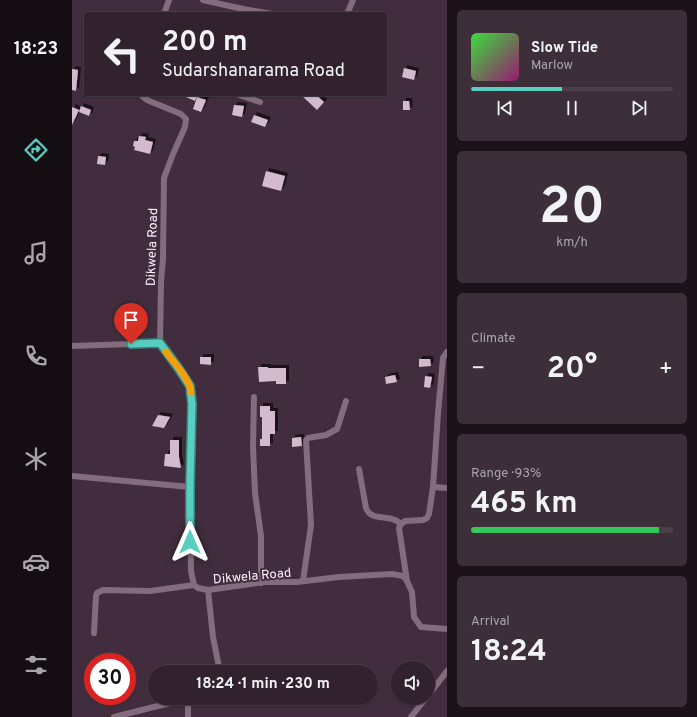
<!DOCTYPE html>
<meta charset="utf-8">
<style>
:root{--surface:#31222e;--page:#3d2f3a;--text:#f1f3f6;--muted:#a8a4aa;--line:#4c3f4a;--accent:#58cec0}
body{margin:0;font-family:Overpass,sans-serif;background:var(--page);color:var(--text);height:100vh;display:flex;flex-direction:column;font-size:15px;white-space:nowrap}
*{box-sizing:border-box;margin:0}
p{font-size:13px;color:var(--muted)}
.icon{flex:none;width:22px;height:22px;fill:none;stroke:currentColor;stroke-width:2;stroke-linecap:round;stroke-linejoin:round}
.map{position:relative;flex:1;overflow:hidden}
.drawer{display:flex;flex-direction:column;gap:10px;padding:10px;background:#1b1319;width:250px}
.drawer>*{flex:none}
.banner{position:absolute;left:12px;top:12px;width:303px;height:84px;border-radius:4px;box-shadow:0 1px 3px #0004,0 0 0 1px var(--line);background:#31222e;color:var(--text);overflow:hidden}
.controls{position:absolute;left:319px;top:661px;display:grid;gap:8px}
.controls a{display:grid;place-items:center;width:44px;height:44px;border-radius:50%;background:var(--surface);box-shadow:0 1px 3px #0004,0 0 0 1px var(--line);font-size:20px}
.speed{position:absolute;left:12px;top:653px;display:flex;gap:8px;font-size:20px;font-weight:700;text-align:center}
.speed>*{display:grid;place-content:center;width:52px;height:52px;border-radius:50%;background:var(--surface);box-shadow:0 1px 3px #0004,0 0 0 1px var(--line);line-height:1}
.speed .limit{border:6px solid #d22;background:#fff;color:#111}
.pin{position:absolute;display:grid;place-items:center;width:34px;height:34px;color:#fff;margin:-41px -17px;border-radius:50% 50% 50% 0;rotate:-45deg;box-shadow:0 0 4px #0007}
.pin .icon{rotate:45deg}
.me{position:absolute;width:44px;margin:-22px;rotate:0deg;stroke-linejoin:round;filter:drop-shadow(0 0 3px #0008)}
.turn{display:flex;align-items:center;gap:14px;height:84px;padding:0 12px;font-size:18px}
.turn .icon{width:52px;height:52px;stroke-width:2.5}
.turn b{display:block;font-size:28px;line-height:34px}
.big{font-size:30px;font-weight:700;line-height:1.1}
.drawer .widget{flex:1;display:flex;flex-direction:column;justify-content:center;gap:6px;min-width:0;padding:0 14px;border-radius:6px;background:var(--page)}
.drawer .dial{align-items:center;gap:0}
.dial b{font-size:52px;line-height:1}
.song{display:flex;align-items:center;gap:12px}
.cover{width:48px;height:48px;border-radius:6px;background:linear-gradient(135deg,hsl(120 70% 55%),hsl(320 70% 35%))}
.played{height:4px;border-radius:2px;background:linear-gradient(90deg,var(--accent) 45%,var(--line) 45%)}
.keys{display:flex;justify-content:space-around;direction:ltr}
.heat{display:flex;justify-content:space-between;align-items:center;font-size:22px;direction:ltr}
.charge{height:6px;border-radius:3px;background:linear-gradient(90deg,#34c759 93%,var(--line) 0)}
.trip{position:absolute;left:76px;top:665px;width:230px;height:40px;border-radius:20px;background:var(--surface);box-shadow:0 1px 3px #0004,0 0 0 1px var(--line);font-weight:700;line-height:40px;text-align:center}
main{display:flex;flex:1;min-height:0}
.tabs{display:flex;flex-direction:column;width:72px;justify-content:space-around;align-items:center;background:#140e12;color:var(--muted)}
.tabs .icon{width:28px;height:28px}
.tabs .on{color:var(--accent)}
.tabs b{font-size:18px;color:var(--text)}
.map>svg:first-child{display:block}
.building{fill:#d3bacd;filter:url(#shadow)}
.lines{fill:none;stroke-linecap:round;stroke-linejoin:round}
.minor{stroke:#836c7d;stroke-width:6}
.route-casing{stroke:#39867d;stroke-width:10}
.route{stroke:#58cec0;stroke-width:7}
.slow{stroke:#f59e0b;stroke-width:7}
.labels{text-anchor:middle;stroke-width:4;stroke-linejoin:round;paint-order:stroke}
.street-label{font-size:13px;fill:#fceff8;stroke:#412d3d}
</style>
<main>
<nav class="tabs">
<b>18:23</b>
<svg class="icon on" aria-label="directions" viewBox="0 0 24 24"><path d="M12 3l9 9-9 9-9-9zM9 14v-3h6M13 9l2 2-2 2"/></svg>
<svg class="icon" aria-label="music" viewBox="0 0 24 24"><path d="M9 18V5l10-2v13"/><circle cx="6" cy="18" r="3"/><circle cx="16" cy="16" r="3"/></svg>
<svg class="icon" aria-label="phone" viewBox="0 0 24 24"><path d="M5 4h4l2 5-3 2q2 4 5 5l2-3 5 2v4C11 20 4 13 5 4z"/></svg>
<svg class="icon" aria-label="climate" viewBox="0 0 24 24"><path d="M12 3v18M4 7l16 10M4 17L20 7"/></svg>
<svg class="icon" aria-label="car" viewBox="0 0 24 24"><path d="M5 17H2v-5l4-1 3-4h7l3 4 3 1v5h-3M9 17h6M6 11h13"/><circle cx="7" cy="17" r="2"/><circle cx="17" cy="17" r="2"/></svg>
<svg class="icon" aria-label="filters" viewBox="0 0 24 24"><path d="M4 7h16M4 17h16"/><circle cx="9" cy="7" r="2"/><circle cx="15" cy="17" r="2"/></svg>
</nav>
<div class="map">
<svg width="375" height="717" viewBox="0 0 375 717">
<defs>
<filter id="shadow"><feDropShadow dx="3" dy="-3" stdDeviation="0" flood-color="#0009"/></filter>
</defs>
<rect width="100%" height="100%" fill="#412d3d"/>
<!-- building -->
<g class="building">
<path d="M332 68 344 71 342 80 330 77Z"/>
<path d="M0 69 6 70 4 91 0 90Z"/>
<path d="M107 94H126L123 101Z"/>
<path d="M228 94H243L252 102 245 110Z"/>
<path d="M125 97 134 100 129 112 121 109Z"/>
<path d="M331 101H337L338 110H331Z"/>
<path d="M162 105 172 106 170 117 160 115Z"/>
<path d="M9 106 19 110 17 116 7 112Z"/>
<path d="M0 107 7 110 0 125Z"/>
<path d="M182 115 196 120 193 127 179 122Z"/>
<path d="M67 136 74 137 73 140 81 142 78 154 62 150 63 147 61 146 62 141H66Z"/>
<path d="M26 156 34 157 33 165 25 164Z"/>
<path d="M194 171 213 176 209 191 190 186Z"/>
<path d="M128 357H139V365L128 364Z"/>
<path d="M347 359H358L359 366 347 367Z"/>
<path d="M186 367H196V368H214V384H204V381L187 382Z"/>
<path d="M323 375 325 382 314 384 313 377Z"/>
<path d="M353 376 360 377 358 388 352 387Z"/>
<path d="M188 406H198V411H203V434H198V446H188V439H190V417H188Z"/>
<path d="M86 415 98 417 92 428 80 426Z"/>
<path d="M229 437 230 446 220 447V438Z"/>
<path d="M98 440H107V457L109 468 92 466 93 454H98Z"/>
</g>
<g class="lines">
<!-- minor -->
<g class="minor">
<path d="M131 0 171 9 200 14"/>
<path d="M92 14 97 0"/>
<path d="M275 14 281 0"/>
<path d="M69 94 70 96 75 100 109 114 114 119 113 127 101 154 92 178 91 258 89 282 88 343 107 369 118 386 120 404 118 487 119 571 122 585 126 588 136 590 192 582H225L267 577 320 574 331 576 335 581 340 592 342 617 349 627 375 629"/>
<path d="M164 94 188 102"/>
<path d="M0 346 88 343"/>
<path d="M182 397 181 447 183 493 189 536V583"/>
<path d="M287 469 294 508C299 521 313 515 323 520 325 521 327 522 329 524"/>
<path d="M0 476 118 487"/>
<path d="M361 487 375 488"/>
<path d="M231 581 239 525 234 440 236 438 254 435 265 429 274 401"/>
<path d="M335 581 327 528 329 524 333 521 351 520 355 518 357 514 361 487 366 413 371 358 375 352"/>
<path d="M136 590 141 637 148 672"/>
<path d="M22 633 24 596 25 593 31 590 78 591 122 585"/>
<path d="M356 696 375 671"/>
<path d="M42 717 102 702 116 701"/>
<path d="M116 717V701L124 698"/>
<path d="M339 717 354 698"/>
</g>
</g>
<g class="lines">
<defs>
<path id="route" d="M59 344 88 343 107 369 118 386 120 404 118 487V542"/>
</defs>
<!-- route casing -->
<use href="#route" class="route-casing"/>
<!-- route -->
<use href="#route" class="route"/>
<!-- slow -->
<path class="slow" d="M94 352C102 363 118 379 119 392"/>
</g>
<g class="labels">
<!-- street labels -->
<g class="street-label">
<text transform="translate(79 247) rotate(-88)" y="5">Dikwela Road</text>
<text transform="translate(180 575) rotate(-5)" y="5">Dikwela Road</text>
</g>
</g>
</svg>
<div class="controls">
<a><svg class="icon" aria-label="sound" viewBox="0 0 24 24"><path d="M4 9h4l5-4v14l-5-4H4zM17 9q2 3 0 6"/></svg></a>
</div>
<div class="speed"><div class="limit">30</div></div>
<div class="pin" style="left:59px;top:344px;background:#d93025"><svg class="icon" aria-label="arrive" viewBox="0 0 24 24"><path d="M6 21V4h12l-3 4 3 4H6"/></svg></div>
<svg class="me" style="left:118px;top:542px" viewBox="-20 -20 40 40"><path d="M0-17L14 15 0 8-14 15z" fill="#58cec0" stroke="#fff" stroke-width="4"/></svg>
<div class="trip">18:24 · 1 min · 230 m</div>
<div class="banner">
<div class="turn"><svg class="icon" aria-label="left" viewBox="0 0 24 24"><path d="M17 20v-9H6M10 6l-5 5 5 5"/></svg><div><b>200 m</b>Sudarshanarama Road</div></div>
</div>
</div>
<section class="drawer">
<div class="widget">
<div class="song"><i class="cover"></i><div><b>Slow Tide</b><p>Marlow</p></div></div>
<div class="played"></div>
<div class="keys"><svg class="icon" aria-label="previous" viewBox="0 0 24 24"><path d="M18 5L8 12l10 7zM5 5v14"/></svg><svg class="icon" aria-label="pause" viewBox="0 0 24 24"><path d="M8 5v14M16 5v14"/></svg><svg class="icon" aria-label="next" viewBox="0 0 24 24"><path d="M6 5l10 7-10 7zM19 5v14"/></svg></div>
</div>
<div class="widget dial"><b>20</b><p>km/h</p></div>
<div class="widget"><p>Climate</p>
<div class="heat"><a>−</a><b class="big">20°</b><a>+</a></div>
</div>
<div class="widget"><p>Range · 93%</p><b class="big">465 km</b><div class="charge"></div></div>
<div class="widget"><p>Arrival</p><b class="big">18:24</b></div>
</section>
</main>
